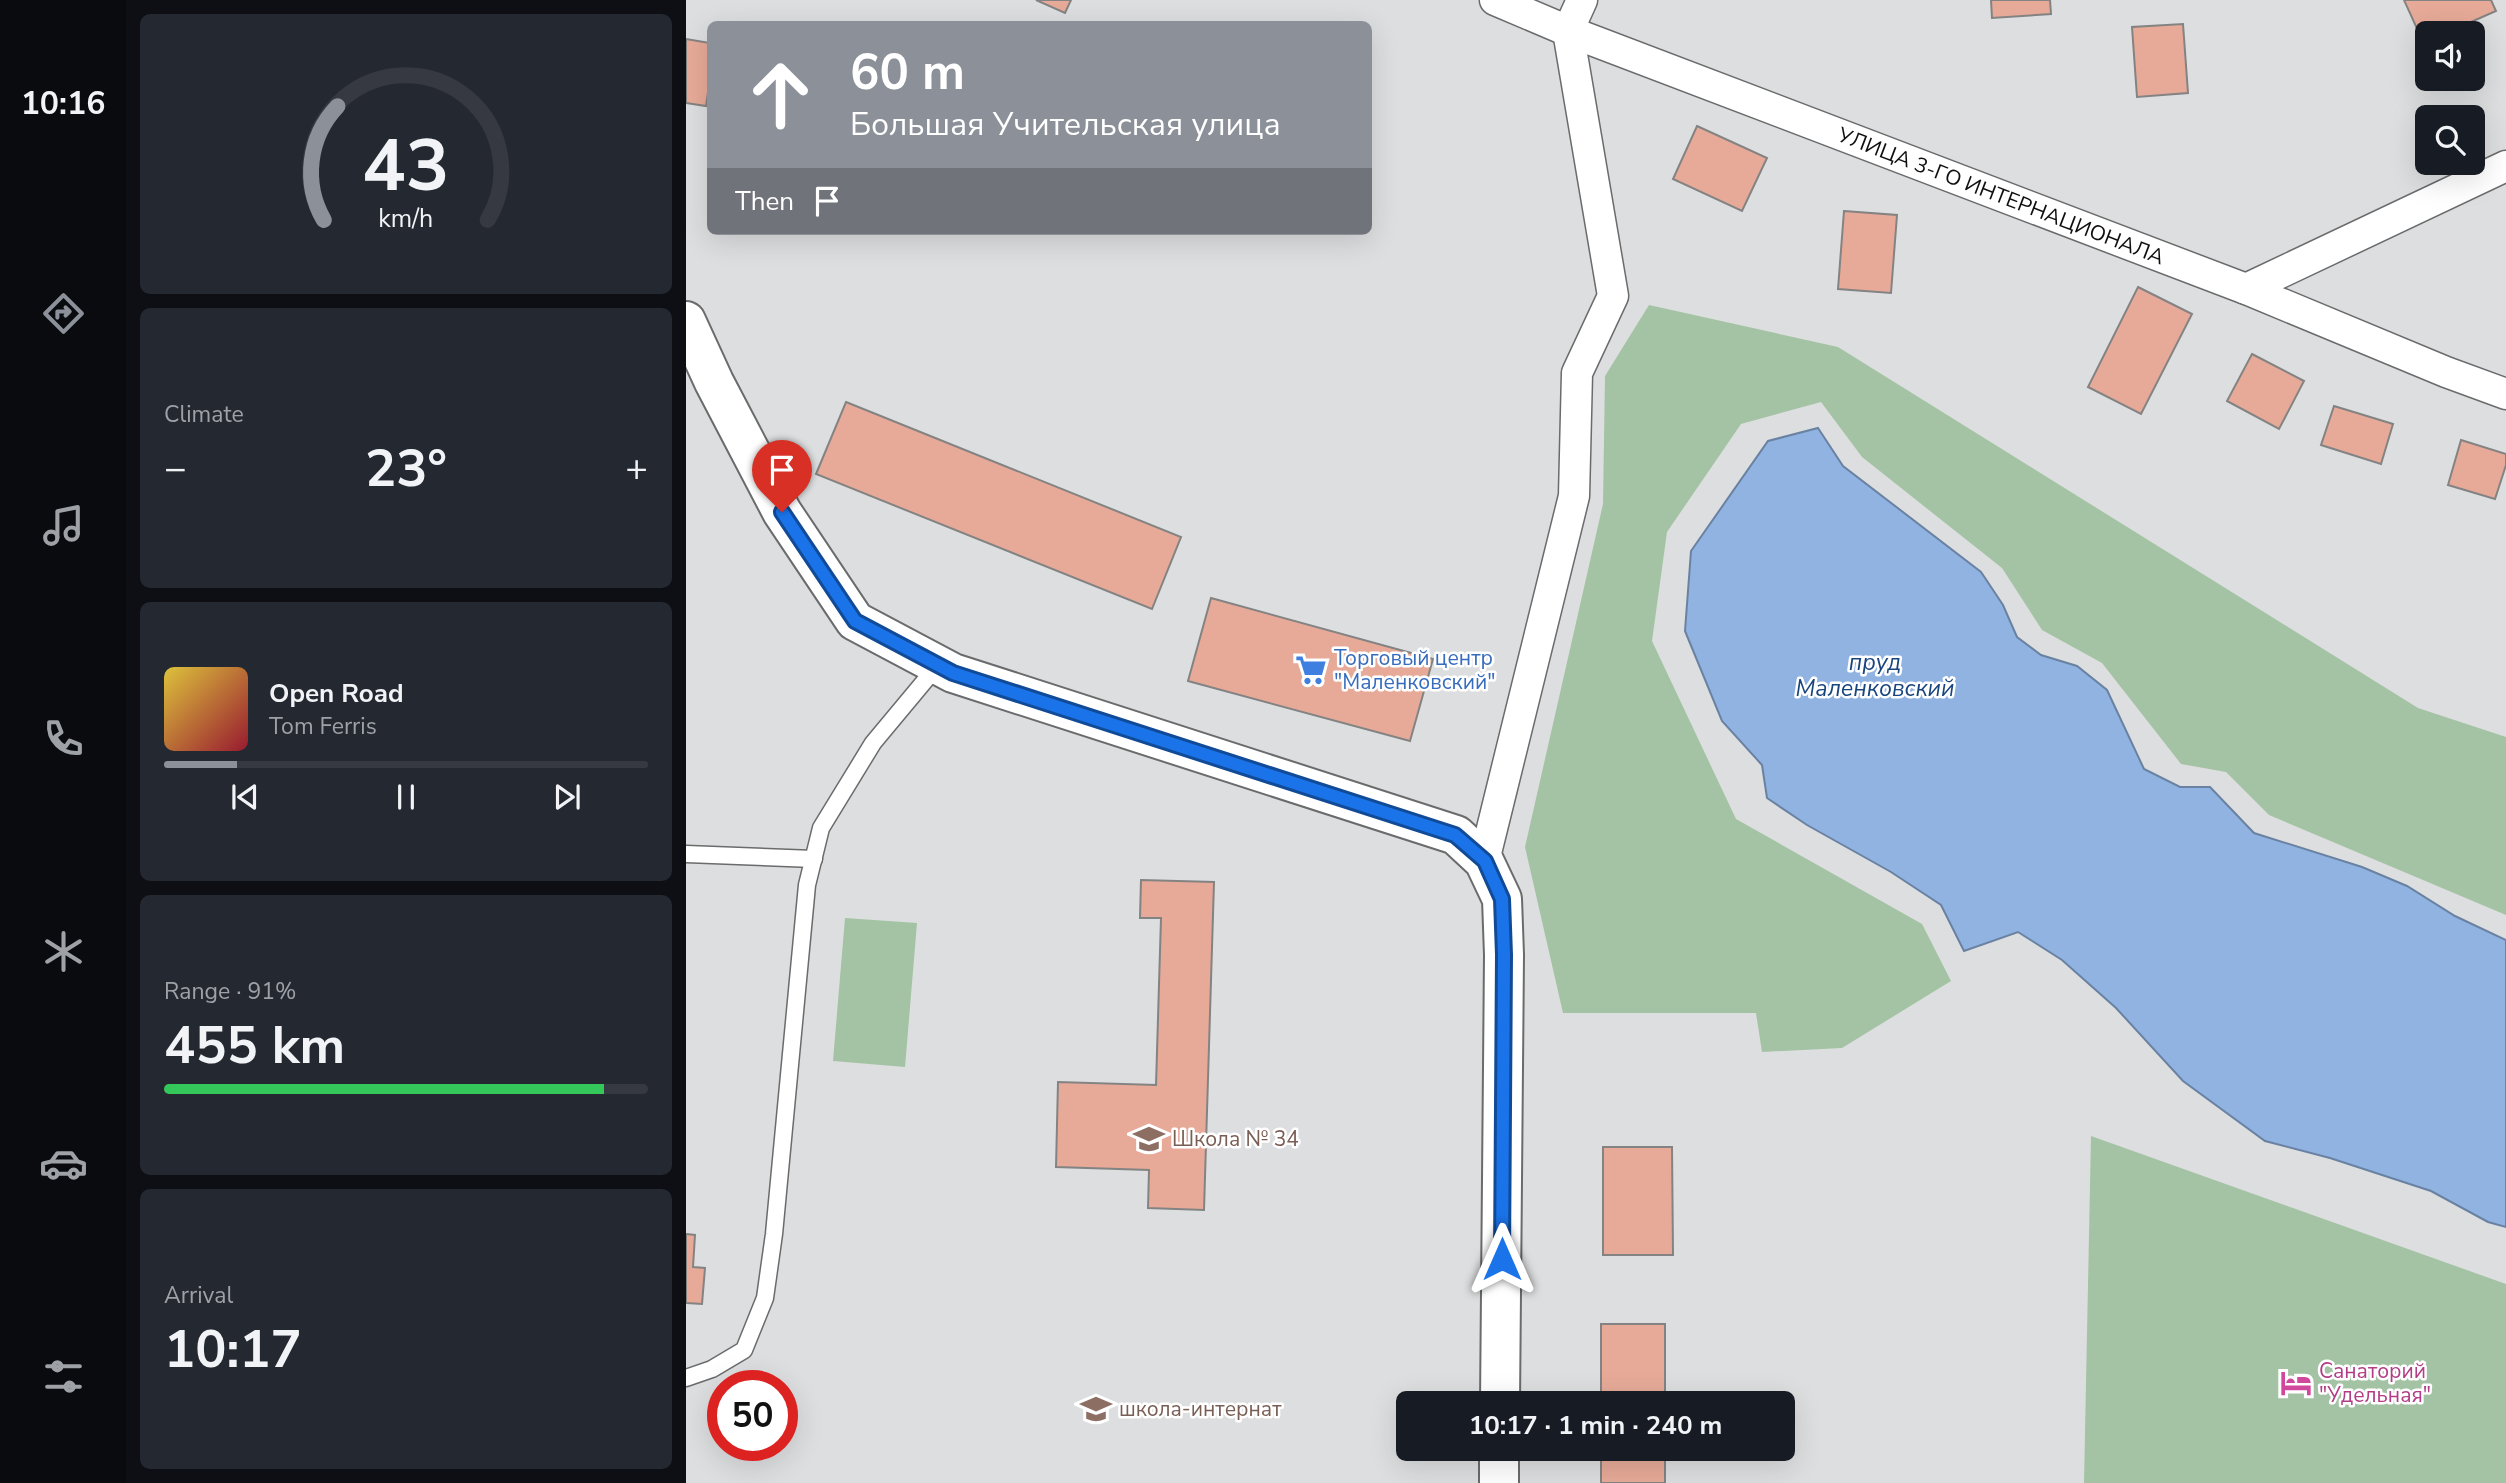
<!DOCTYPE html>
<meta charset="utf-8">
<style>
:root{--surface:#171b24;--page:#242831;--text:#f1f3f6;--muted:#9ea1a6;--line:#363941;--accent:#8c9099}
body{margin:0;font-family:"Nunito Sans",sans-serif;background:var(--page);color:var(--text);height:100vh;display:flex;flex-direction:column;font-size:26px;white-space:nowrap}
*{box-sizing:border-box;margin:0}
p{font-size:23px;color:var(--muted)}
.icon{flex:none;width:38px;height:38px;fill:none;stroke:currentColor;stroke-width:2;stroke-linecap:round;stroke-linejoin:round}
.map{position:relative;flex:1;overflow:hidden}
.side{display:flex;flex-direction:column;gap:14px;padding:14px;background:#0d0f14;width:560px}
.side>*{flex:none}
.banner{position:absolute;left:21px;top:21px;width:665px;height:214px;border-radius:10px;box-shadow:0 7px 28px #0002;background:#8c9099;color:#fff;overflow:hidden}
.fabs{position:absolute;left:1729px;top:21px;display:grid;gap:14px}
.fabs a{display:grid;place-items:center;width:70px;height:70px;border-radius:10px;background:var(--surface);box-shadow:0 7px 28px #0002;font-size:35px}
.speed{position:absolute;left:21px;top:1370px;display:flex;gap:14px;font-size:35px;font-weight:700;text-align:center}
.speed>*{display:grid;place-content:center;width:91px;height:91px;border-radius:50%;background:var(--surface);box-shadow:0 7px 28px #0002;line-height:1}
.speed .limit{border:10px solid #d22;background:#fff;color:#111}
.pin{position:absolute;display:grid;place-items:center;width:60px;height:60px;color:#fff;margin:-72px -30px;border-radius:50% 50% 50% 0;rotate:-45deg;box-shadow:0 0 7px #0007}
.pin .icon{rotate:45deg}
.me{position:absolute;width:77px;margin:-38px;rotate:0deg;stroke-linejoin:round;filter:drop-shadow(0 0 5px #0008)}
.turn{display:flex;align-items:center;gap:24px;height:147px;padding:0 28px;font-size:32px}
.turn .icon{width:91px;height:91px;stroke-width:2.5}
.turn b{display:block;font-size:49px;line-height:60px}
.then{display:flex;align-items:center;height:66px;padding:0 28px;background:#0003;gap:14px;font-size:26px}
.big{font-size:52px;font-weight:700;line-height:1.1}
.side .widget{flex:1;display:flex;flex-direction:column;justify-content:center;gap:10px;min-width:0;padding:0 24px;border-radius:10px;background:var(--page)}
.side .dial{align-items:center;gap:0}
.dial svg{height:182px;overflow:visible;fill:none;stroke:var(--line);stroke-width:7;stroke-linecap:round;text-anchor:middle}
.dial text{fill:var(--text);stroke:none}
.song{display:flex;align-items:center;gap:21px}
.cover{width:84px;height:84px;border-radius:10px;background:linear-gradient(135deg,hsl(50 70% 55%),hsl(350 70% 35%))}
.played{height:7px;border-radius:4px;background:linear-gradient(90deg,var(--accent) 15%,var(--line) 15%)}
.keys{display:flex;justify-content:space-around;direction:ltr}
.heat{display:flex;justify-content:space-between;align-items:center;font-size:38px;direction:ltr}
.charge{height:10px;border-radius:5px;background:linear-gradient(90deg,#34c759 91%,var(--line) 0)}
.trip{position:absolute;left:710px;top:1391px;width:399px;height:70px;border-radius:10px;background:var(--surface);box-shadow:0 7px 28px #0002;font-weight:700;line-height:70px;text-align:center}
main{display:flex;flex:1;min-height:0}
.tab-bar{display:flex;flex-direction:column;width:126px;justify-content:space-around;align-items:center;background:#090b0e;color:var(--muted)}
.tab-bar .icon{width:49px;height:49px}
.tab-bar .on{color:var(--accent)}
.tab-bar b{font-size:32px;color:var(--text)}
.map>svg:first-child{display:block}
.green{fill:#a4c3a4}
.water{fill:#91b3e1;stroke:#6a82a2;stroke-width:2}
.building{fill:#e7aa98;stroke:#848383;stroke-width:2}
.lines{fill:none;stroke-linecap:round;stroke-linejoin:round}
.service-casing{stroke:#6a6b6c;stroke-width:19}
.minor-casing{stroke:#6a6b6c;stroke-width:33}
.secondary-casing{stroke:#6a6b6c;stroke-width:42}
.service{stroke:#fff;stroke-width:16}
.minor{stroke:#fff;stroke-width:30}
.secondary{stroke:#fff;stroke-width:38}
.route-casing{stroke:#114b97;stroke-width:18}
.route{stroke:#1a73e8;stroke-width:12}
.labels{text-anchor:middle;stroke-width:5;stroke-linejoin:round;paint-order:stroke}
.street-label{font-size:21px;fill:#0f0f10;stroke:#fff}
.shop-label{font-size:21px;fill:#366cbe;stroke:#fff;text-anchor:start}
.education-label{font-size:21px;fill:#785e54;stroke:#fff;text-anchor:start}
.hotel-label{font-size:21px;fill:#b23c85;stroke:#fff;text-anchor:start}
.water-label{font-size:23px;font-style:italic;fill:#19457d;stroke:#fff}
</style>
<main>
<nav class="tab-bar">
<b>10:16</b>
<svg class="icon on" aria-label="directions" viewBox="0 0 24 24"><path d="M12 3l9 9-9 9-9-9zM9 14v-3h6M13 9l2 2-2 2"/></svg>
<svg class="icon" aria-label="music" viewBox="0 0 24 24"><path d="M9 18V5l10-2v13"/><circle cx="6" cy="18" r="3"/><circle cx="16" cy="16" r="3"/></svg>
<svg class="icon" aria-label="phone" viewBox="0 0 24 24"><path d="M5 4h4l2 5-3 2q2 4 5 5l2-3 5 2v4C11 20 4 13 5 4z"/></svg>
<svg class="icon" aria-label="climate" viewBox="0 0 24 24"><path d="M12 3v18M4 7l16 10M4 17L20 7"/></svg>
<svg class="icon" aria-label="car" viewBox="0 0 24 24"><path d="M5 17H2v-5l4-1 3-4h7l3 4 3 1v5h-3M9 17h6M6 11h13"/><circle cx="7" cy="17" r="2"/><circle cx="17" cy="17" r="2"/></svg>
<svg class="icon" aria-label="filters" viewBox="0 0 24 24"><path d="M4 7h16M4 17h16"/><circle cx="9" cy="7" r="2"/><circle cx="15" cy="17" r="2"/></svg>
</nav>
<section class="side">
<div class="widget dial"><svg viewBox="0 0 100 80">
<path d="M14 69A42 42 0 1 1 86 69"/>
<path d="M14 69A42 42 0 0 1 20 19" stroke="#8c9099"/>
<text x="50" y="56" font-size="32" font-weight="700">43</text>
<text x="50" y="72" font-size="11">km/h</text>
</svg></div>
<div class="widget"><p>Climate</p>
<div class="heat"><a>−</a><b class="big">23°</b><a>+</a></div>
</div>
<div class="widget">
<div class="song"><i class="cover"></i><div><b>Open Road</b><p>Tom Ferris</p></div></div>
<div class="played"></div>
<div class="keys"><svg class="icon" aria-label="previous" viewBox="0 0 24 24"><path d="M18 5L8 12l10 7zM5 5v14"/></svg><svg class="icon" aria-label="pause" viewBox="0 0 24 24"><path d="M8 5v14M16 5v14"/></svg><svg class="icon" aria-label="next" viewBox="0 0 24 24"><path d="M6 5l10 7-10 7zM19 5v14"/></svg></div>
</div>
<div class="widget"><p>Range · 91%</p><b class="big">455 km</b><div class="charge"></div></div>
<div class="widget"><p>Arrival</p><b class="big">10:17</b></div>
</section>
<div class="map">
<svg width="1820" height="1483" viewBox="0 0 1820 1483">
<rect width="100%" height="100%" fill="#dddedf"/>
<!-- green -->
<g class="green">
<path d="M963 305 1152 347 1732 708 1820 737V915L1583 815 1540 772 1495 764 1416 663 1356 630 1316 568 1176 457 1135 402 1055 424 981 532 966 641 1050 819 1236 924 1265 981 1156 1048 1076 1052 1070 1013H877L839 847 917 504 919 376Z"/>
<path d="M159 918 231 923 219 1067 147 1061Z"/>
<path d="M1405 1136 1820 1284V1483H1398Z"/>
</g>
<!-- water -->
<path class="water" d="M1132 428 1157 466 1295 572 1317 605 1331 637 1355 655 1391 666 1421 690 1458 769 1494 787H1524L1568 833 1676 867 1721 886 1769 916 1820 940V1227L1802 1222 1745 1191 1644 1158 1579 1141 1497 1081 1430 1008 1376 960 1332 932 1278 951 1255 905 1205 872 1121 825 1081 798 1076 765 1036 721 999 631 1005 551 1082 441Z"/>
<!-- building -->
<g class="building">
<path d="M350 0H385L379 13Z"/>
<path d="M1305 0H1364L1365 14 1306 18Z"/>
<path d="M1718 0H1805L1810 11 1760 33H1741V42L1738 44Z"/>
<path d="M1497 24 1502 93 1451 97 1446 27Z"/>
<path d="M0 39 24 43V79L20 106 0 103Z"/>
<path d="M1011 126 1081 158 1056 211 987 179Z"/>
<path d="M1158 211 1211 215 1205 293 1152 289Z"/>
<path d="M1452 287 1506 314 1455 414 1402 387Z"/>
<path d="M1566 354 1618 381 1593 429 1541 401Z"/>
<path d="M160 402 495 537 466 609 130 474Z"/>
<path d="M1648 406 1707 424 1695 464 1635 445Z"/>
<path d="M1775 440 1820 454V465L1809 499 1762 485Z"/>
<path d="M525 598 747 659 724 741 502 681Z"/>
<path d="M455 880 528 882 518 1210 462 1208 463 1170 370 1167 372 1082 470 1085 475 918H454Z"/>
<path d="M917 1147H986L987 1255H917Z"/>
<path d="M0 1234 9 1235 7 1267 19 1268 16 1304 0 1303Z"/>
<rect x="915" y="1324" width="64" height="80"/>
<rect x="915" y="1449" width="64" height="34"/>
</g>
<g class="lines">
<defs>
<g id="service">
<path d="M0 854 128 859"/>
<path d="M0 1378 26 1369 58 1350 79 1298 88 1234 121 885 135 828 187 743 252 665"/>
</g>
<g id="minor">
<path d="M809 0 882 31 1560 289 1760 372 1820 394"/>
<path d="M1560 289 1820 166"/>
<path d="M798 861 888 496 891 373 927 296 882 31 896 0"/>
</g>
<g id="secondary">
<path d="M0 321 28 382 96 512 169 621 267 673 770 835 798 861 816 899 818 955 814 1404"/>
<path d="M813 1483V1449"/>
</g>
</defs>
<!-- service casing -->
<use href="#service" class="service-casing"/>
<!-- minor casing -->
<use href="#minor" class="minor-casing"/>
<!-- secondary casing -->
<use href="#secondary" class="secondary-casing"/>
<!-- service -->
<use href="#service" class="service"/>
<!-- minor -->
<use href="#minor" class="minor"/>
<!-- secondary -->
<use href="#secondary" class="secondary"/>
</g>
<g class="lines">
<defs>
<path id="route" d="M96 512 169 621 267 673 769 835 799 861 816 899 818 955 816 1259"/>
</defs>
<!-- route casing -->
<use href="#route" class="route-casing"/>
<!-- route -->
<use href="#route" class="route"/>
</g>
<!-- icons -->
<defs>
<symbol id="supermarket-bare" viewBox="-9 -9 18 18"><path d="M-6-5.5h2.5l.6 2H6L4.5 2H-2.5L-4.4-4H-6ZM-1.5 3.2a1.3 1.3 0 1 0 .1 0ZM3 3.2a1.3 1.3 0 1 0 .1 0Z" fill="#3f7fe0" stroke="#fff" stroke-width="2.5" paint-order="stroke"/></symbol>
<symbol id="school-bare" viewBox="-9 -9 18 18"><path d="M0-5L7-2L0 1L-7-2ZM-4 1L0 2.5L4 1V4Q0 6-4 4Z" fill="#8d6e63" stroke="#fff" stroke-width="2.5" paint-order="stroke"/></symbol>
<symbol id="hotel-bare" viewBox="-9 -9 18 18"><path d="M-6-4.5h1.5V1H6V5H4.5V3h-9V5H-6ZM-4 0a1.8 1.8 0 1 1 3.6 0ZM.5 0V-2.5h3Q6-2.5 6 0Z" fill="#d1479c" stroke="#fff" stroke-width="2.5" paint-order="stroke"/></symbol>
</defs>
<g fill-rule="evenodd">
<use href="#supermarket-bare" x="603" y="648" width="44" height="44"/>
<use href="#school-bare" x="441" y="1117" width="44" height="44"/>
<use href="#hotel-bare" x="1588" y="1361" width="44" height="44"/>
<use href="#school-bare" x="388" y="1387" width="44" height="44"/>
</g>
<g class="labels">
<!-- street labels -->
<g class="street-label">
<text transform="translate(1315 196) rotate(21)" y="7">УЛИЦА 3-ГО ИНТЕРНАЦИОНАЛА</text>
</g>
<!-- shop labels -->
<g class="shop-label">
<text x="648" y="665">Торговый центр<tspan x="648" dy="24">"Маленковский"</tspan></text>
</g>
<!-- education labels -->
<g class="education-label">
<text x="486" y="1146">Школа № 34</text>
<text x="433" y="1416">школа-интернат</text>
</g>
<!-- hotel labels -->
<g class="hotel-label">
<text x="1633" y="1378">Санаторий<tspan x="1633" dy="24">"Удельная"</tspan></text>
</g>
<!-- water labels -->
<g class="water-label">
<text x="1189" y="670">пруд<tspan x="1189" dy="26">Маленковский</tspan></text>
</g>
</g>
</svg>
<div class="fabs">
<a><svg class="icon" aria-label="sound" viewBox="0 0 24 24"><path d="M4 9h4l5-4v14l-5-4H4zM17 9q2 3 0 6"/></svg></a>
<a><svg class="icon" aria-label="search" viewBox="0 0 24 24"><circle cx="10" cy="10" r="6"/><path d="M15 15l6 6"/></svg></a>
</div>
<div class="speed"><div class="limit">50</div></div>
<div class="pin" style="left:96px;top:512px;background:#d93025"><svg class="icon" aria-label="arrive" viewBox="0 0 24 24"><path d="M6 21V4h12l-3 4 3 4H6"/></svg></div>
<svg class="me" style="left:816px;top:1259px" viewBox="-20 -20 40 40"><path d="M0-17L14 15 0 8-14 15z" fill="#1a73e8" stroke="#fff" stroke-width="4"/></svg>
<div class="trip">10:17 · 1 min · 240 m</div>
<div class="banner">
<div class="turn"><svg class="icon" aria-label="ahead" viewBox="0 0 24 24"><path d="M12 20V5M6 11l6-6 6 6"/></svg><div><b>60 m</b>Большая Учительская улица</div></div>
<div class="then">Then<svg class="icon" aria-label="arrive" viewBox="0 0 24 24"><path d="M6 21V4h12l-3 4 3 4H6"/></svg></div>
</div>
</div>
</main>
